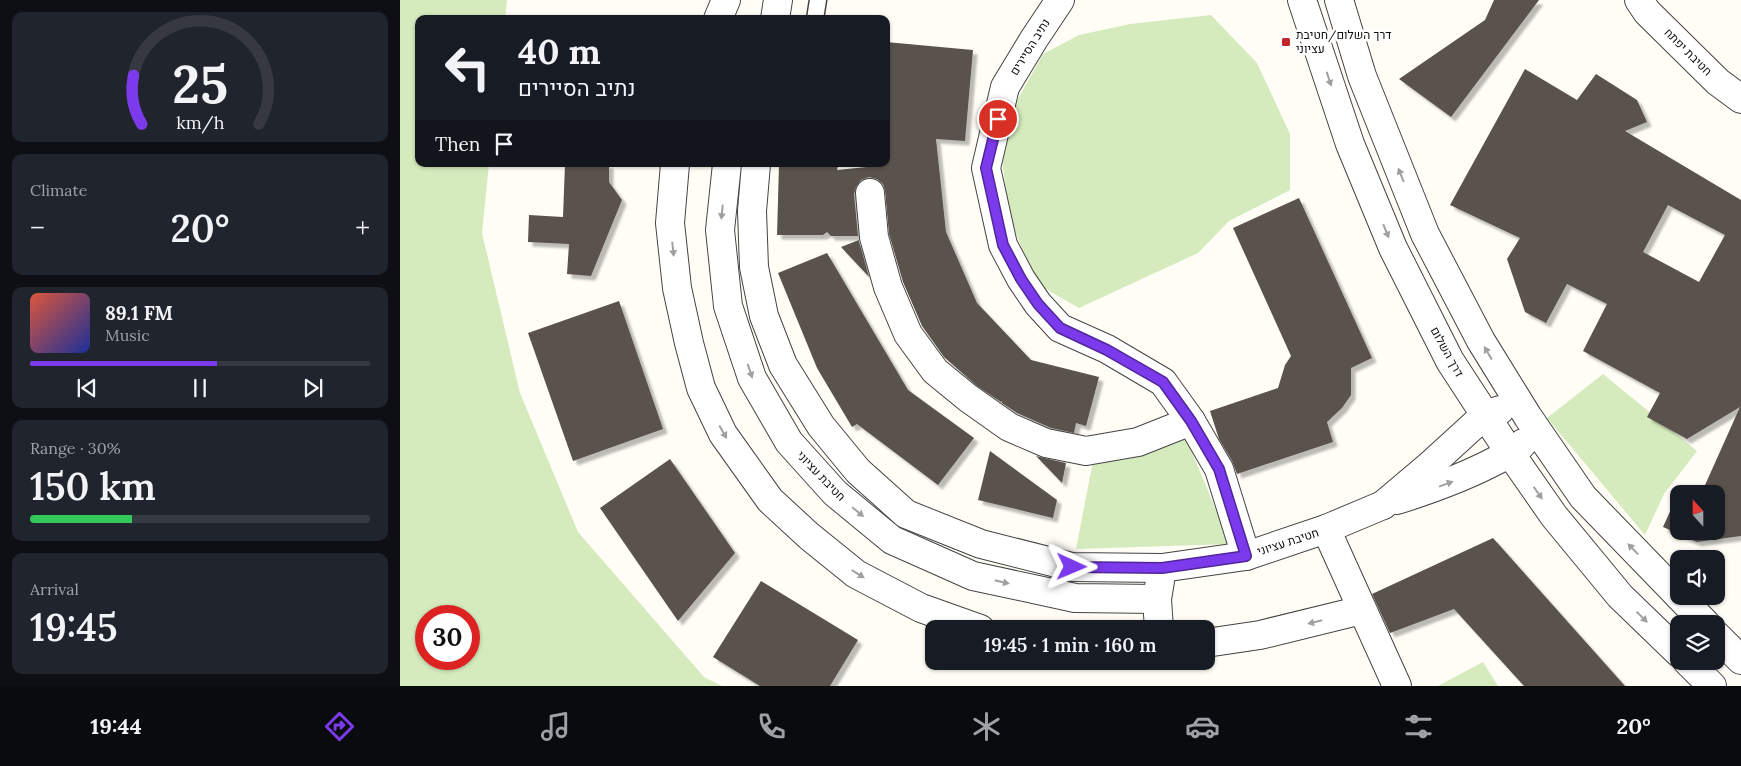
<!DOCTYPE html>
<meta charset="utf-8">
<style>
:root{--surface:#171b24;--page:#20242c;--text:#f1f3f6;--muted:#9ea1a6;--line:#363941;--accent:#7c3aed}
body{margin:0;font-family:Lora,Heebo,serif;background:var(--page);color:var(--text);height:100vh;display:flex;flex-direction:column;font-size:19px;white-space:nowrap}
*{box-sizing:border-box;margin:0}
p{font-size:16px;color:var(--muted)}
.icon{flex:none;width:28px;height:28px;fill:none;stroke:currentColor;stroke-width:2;stroke-linecap:round;stroke-linejoin:round}
.map{position:relative;flex:1;overflow:hidden}
.drawer{display:flex;flex-direction:column;gap:12px;padding:12px;background:#0d0f14;width:400px}
.drawer>*{flex:none}
.guide{position:absolute;left:15px;top:15px;width:475px;height:152px;border-radius:10px;box-shadow:0 1px 4px #0004;background:#171b24;color:var(--text);overflow:hidden}
.needle{width:32px;rotate:339deg}
.fabs{position:absolute;left:1270px;top:485px;display:grid;gap:10px}
.fabs a{display:grid;place-items:center;width:55px;height:55px;border-radius:10px;background:var(--surface);box-shadow:0 1px 4px #0004;font-size:25px}
.speed{position:absolute;left:15px;top:605px;display:flex;gap:10px;font-size:25px;font-weight:700;text-align:center}
.speed>*{display:grid;place-content:center;width:65px;height:65px;border-radius:50%;background:var(--surface);box-shadow:0 1px 4px #0004;line-height:1}
.speed .limit{border:8px solid #d22;background:#fff;color:#111}
.pin{position:absolute;display:grid;place-items:center;width:42px;height:42px;color:#fff;margin:-21px;border:2px solid #fff;border-radius:50%;box-shadow:0 1px 5px #0007}
.me{position:absolute;width:55px;margin:-28px;rotate:91deg;stroke-linejoin:round;filter:drop-shadow(0 0 4px #0008)}
.turn{display:flex;align-items:center;gap:18px;height:105px;padding:0 20px;font-size:22px}
.turn .icon{width:65px;height:65px;stroke-width:2.5}
.turn b{display:block;font-size:35px;line-height:42px}
.then{display:flex;align-items:center;height:48px;padding:0 20px;background:#0003;gap:10px;font-size:19px}
.big{font-size:38px;font-weight:600;line-height:1.1}
.drawer .tile{flex:1;display:flex;flex-direction:column;justify-content:center;gap:8px;min-width:0;padding:0 18px;border-radius:10px;background:var(--page)}
.drawer .dial{align-items:center;gap:0}
.dial svg{height:130px;overflow:visible;fill:none;stroke:var(--line);stroke-width:7;stroke-linecap:round;text-anchor:middle}
.dial text{fill:var(--text);stroke:none}
.song{display:flex;align-items:center;gap:15px}
.cover{width:60px;height:60px;border-radius:8px;background:linear-gradient(135deg,hsl(10 70% 55%),hsl(230 70% 35%))}
.played{height:5px;border-radius:2px;background:linear-gradient(90deg,var(--accent) 55%,var(--line) 55%)}
.keys{display:flex;justify-content:space-around;direction:ltr}
.heat{display:flex;justify-content:space-between;align-items:center;font-size:28px;direction:ltr}
.charge{height:8px;border-radius:4px;background:linear-gradient(90deg,#34c759 30%,var(--line) 0)}
.trip{position:absolute;left:525px;top:620px;width:290px;height:50px;border-radius:10px;background:var(--surface);box-shadow:0 1px 4px #0004;font-weight:600;line-height:50px;text-align:center}
.menu{display:flex;height:80px;justify-content:space-around;align-items:center;background:#090b0e;color:var(--muted)}
.menu .icon{width:35px;height:35px}
.menu .selected{color:var(--accent)}
.menu b{font-size:22px;color:var(--text)}
main{display:flex;flex:1;min-height:0}
.map>svg:first-child{display:block}
.green{fill:#d5ebbd;fill-rule:evenodd}
.building{fill:#5a524d;fill-rule:evenodd;filter:url(#shadow)}
.lines{fill:none;stroke-linecap:round;stroke-linejoin:round}
.service-casing{stroke:#444;stroke-width:19}
.minor-casing{stroke:#444;stroke-width:30}
.tertiary-casing{stroke:#444;stroke-width:30}
.service{stroke:#fff;stroke-width:16}
.minor{stroke:#fff;stroke-width:28}
.tertiary{stroke:#fff;stroke-width:28}
.oneway{fill:#a0a0a0}
.route-casing{stroke:#51269a;stroke-width:12}
.route{stroke:#7c3aed;stroke-width:9}
.poi-dot{fill:#c4262e;stroke:#fff;stroke-width:2}
.labels{text-anchor:middle;stroke-width:5;stroke-linejoin:round;paint-order:stroke}
.poi-label{font-size:12px;fill:#111;stroke:#fff;text-anchor:start}
.street-label{font-size:12px;fill:#111;stroke:#fff}
</style>
<main>
<section class="drawer">
<div class="tile dial"><svg viewBox="0 0 100 80">
<path d="M14 69A42 42 0 1 1 86 69"/>
<path d="M14 69A42 42 0 0 1 9 39" stroke="#7c3aed"/>
<text x="50" y="56" font-size="32" font-weight="700">25</text>
<text x="50" y="72" font-size="11">km/h</text>
</svg></div>
<div class="tile"><p>Climate</p>
<div class="heat"><a>−</a><b class="big">20°</b><a>+</a></div>
</div>
<div class="tile">
<div class="song"><i class="cover"></i><div><b>89.1 FM</b><p>Music</p></div></div>
<div class="played"></div>
<div class="keys"><svg class="icon" aria-label="previous" viewBox="0 0 24 24"><path d="M18 5L8 12l10 7zM5 5v14"/></svg><svg class="icon" aria-label="pause" viewBox="0 0 24 24"><path d="M8 5v14M16 5v14"/></svg><svg class="icon" aria-label="next" viewBox="0 0 24 24"><path d="M6 5l10 7-10 7zM19 5v14"/></svg></div>
</div>
<div class="tile"><p>Range · 30%</p><b class="big">150 km</b><div class="charge"></div></div>
<div class="tile"><p>Arrival</p><b class="big">19:45</b></div>
</section>
<div class="map">
<svg width="1341" height="686" viewBox="0 0 1341 686">
<defs>
<filter id="shadow"><feDropShadow dx="4.5" dy="4.5" stdDeviation="1" flood-color="#0004"/></filter>
</defs>
<rect width="100%" height="100%" fill="#fffdf5"/>
<!-- green -->
<g class="green">
<path d="M0 0H107L105 19H19V164H89L82 233 120 393 178 532 304 677 322 686H0ZM26 616H69V659H26Z"/>
<path d="M811 15 857 63 890 134V190L829 221 798 253 679 308 637 284 609 217 601 151 614 106 643 54 679 35 730 24Z"/>
<path d="M1203 374 1297 451 1264 494 1245 535 1147 418Z"/>
<path d="M784 433 830 544 676 549 693 461Z"/>
<path d="M1083 662 1098 686H1038Z"/>
</g>
<!-- building -->
<g class="building">
<path d="M1094 0H1139L1051 117 999 79 1085 20Z"/>
<path d="M486 42 573 50 565 141 536 139 546 232 577 303 631 360 699 377 686 426 676 423 674 433 651 428 617 413 602 403V401L601 402 577 386 544 357 522 326 503 282 489 234 485 191 483 184 477 179 469 177 461 180 456 187 454 194 458 236H431L427 232 423 235H377L379 165 438 166 437 170 486 165Z"/>
<path d="M1125 69 1177 100 1196 74 1237 100 1247 122 1225 131 1341 200V536L1297 542 1263 527 1277 496 1279 497V531H1316V494H1301L1340 407 1287 439 1247 417 1260 393 1183 351 1207 304 1167 284 1146 323 1125 312 1107 259 1120 238 1050 205ZM1268 205 1325 235 1299 282 1243 252Z"/>
<path d="M165 164H209V182L222 200 191 276 167 274 169 244 128 242 129 215 163 217Z"/>
<path d="M899 198 972 358 951 368V395L942 408 927 422 933 442 837 474 832 461 819 439 810 411 878 388 885 365 891 356 833 228Z"/>
<path d="M459 240V241L469 277 441 247Z"/>
<path d="M427 253 508 390 574 438 538 485 457 424 452 427 417 368 378 273Z"/>
<path d="M219 301 263 429 173 461 128 333Z"/>
<path d="M590 451 657 500 653 518 578 500Z"/>
<path d="M636 456 666 463 662 483Z"/>
<path d="M270 459 335 553 278 621 200 508Z"/>
<path d="M1093 538 1225 686H1124L1054 609 990 633 972 594Z"/>
<path d="M361 581 458 640 430 686H360L313 657Z"/>
</g>
<g class="lines">
<defs>
<path id="service" d="M415 19 418 0"/>
<g id="minor">
<path d="M660 0 634 39 605 87 586 168 603 245 621 279 638 304 660 328 707 349 763 382 791 421 819 469 846 556"/>
<path d="M1239 0 1247 12 1318 82 1341 99"/>
<path d="M318 19 326 0"/>
<path d="M375 19 378 0"/>
<path d="M275 164 270 223 277 288 289 343 301 388 323 434 370 500 409 536 456 574 521 608 580 629"/>
<path d="M327 164 320 230 328 306 352 378 389 442 435 493 492 540 573 576 675 598 757 599"/>
<path d="M356 164 352 211 354 267 364 316 383 365 421 426 458 471 506 514 581 544 672 567 762 568 846 556 926 529 983 505"/>
<path d="M470 193 474 237 488 287 508 334 535 371 568 398 609 427 646 443 686 451 738 442 791 421"/>
<path d="M926 529 997 686"/>
<path d="M759 629 757 599 760 581"/>
<path d="M806 643 860 635 962 610"/>
</g>
<g id="tertiary">
<path d="M902 0 950 144 993 248 1050 361 1110 453 1154 516 1220 596 1279 653"/>
<path d="M939 0 962 76 1025 234 1081 341 1128 417 1183 497 1279 596"/>
<path d="M997 500C1032 489 1065 477 1097 460 1106 455 1117 451 1123 443"/>
<path d="M983 505 1028 467 1085 415 1100 410"/>
<path d="M1279 596 1306 624"/>
<path d="M1316 635 1341 660"/>
<path d="M1287 661 1312 686"/>
</g>
</defs>
<!-- service casing -->
<use href="#service" class="service-casing"/>
<!-- minor casing -->
<use href="#minor" class="minor-casing"/>
<!-- tertiary casing -->
<use href="#tertiary" class="tertiary-casing"/>
<!-- service -->
<use href="#service" class="service"/>
<!-- minor -->
<use href="#minor" class="minor"/>
<!-- tertiary -->
<use href="#tertiary" class="tertiary"/>
</g>
<!-- one-way arrows -->
<defs><path id="oneway-solid" d="M-6-.8H1V-3.2L6.5 0L1 3.2V.8H-6Z" transform="scale(1.25)"/></defs>
<g class="oneway">
<use href="#oneway-solid" transform="translate(929 79) rotate(72)"/>
<use href="#oneway-solid" transform="translate(1001 175) rotate(-112)"/>
<use href="#oneway-solid" transform="translate(322 212) rotate(96)"/>
<use href="#oneway-solid" transform="translate(986 231) rotate(68)"/>
<use href="#oneway-solid" transform="translate(273 249) rotate(84)"/>
<use href="#oneway-solid" transform="translate(1088 353) rotate(-121)"/>
<use href="#oneway-solid" transform="translate(350 371) rotate(71)"/>
<use href="#oneway-solid" transform="translate(323 432) rotate(60)"/>
<use href="#oneway-solid" transform="translate(1046 484) rotate(-20)"/>
<use href="#oneway-solid" transform="translate(1138 493) rotate(55)"/>
<use href="#oneway-solid" transform="translate(458 512) rotate(39)"/>
<use href="#oneway-solid" transform="translate(1233 549) rotate(-134)"/>
<use href="#oneway-solid" transform="translate(458 574) rotate(32)"/>
<use href="#oneway-solid" transform="translate(602 582) rotate(13)"/>
<use href="#oneway-solid" transform="translate(1242 617) rotate(44)"/>
<use href="#oneway-solid" transform="translate(915 622) rotate(166)"/>
</g>
<g class="lines">
<defs>
<path id="route" d="M598 119 586 168 603 245 621 279 638 304 660 328 707 350 763 382 791 421 819 469 846 556 762 568 672 567"/>
</defs>
<!-- route casing -->
<use href="#route" class="route-casing"/>
<!-- route -->
<use href="#route" class="route"/>
</g>
<!-- markers -->
<rect class="poi-dot" x="881" y="37" width="10" height="10" rx="2.5"/>
<g class="labels">
<!-- poi labels -->
<g class="poi-label">
<text x="896" y="39">דרך השלום/חטיבת<tspan x="896" dy="14">עציוני</tspan></text>
</g>
<!-- street labels -->
<g class="street-label">
<text transform="translate(630 47) rotate(-58)" y="4">נתיב הסיירים</text>
<text transform="translate(1288 52) rotate(45)" y="4">חטיבת יפתח</text>
<text transform="translate(1047 352) rotate(61)" y="4">דרך השלום</text>
<text transform="translate(421 476) rotate(46)" y="4">חטיבת עציוני</text>
<text transform="translate(888 542) rotate(-18)" y="4">חטיבת עציוני</text>
</g>
</g>
</svg>
<div class="fabs">
<a><svg class="needle" viewBox="-14 -14 28 28"><path d="M0-13l5 13h-10z" fill="#e53935"/><path d="M0 13l5-13h-10z" fill="#9ea1a6"/></svg></a>
<a><svg class="icon" aria-label="sound" viewBox="0 0 24 24"><path d="M4 9h4l5-4v14l-5-4H4zM17 9q2 3 0 6"/></svg></a>
<a><svg class="icon" aria-label="layers" viewBox="0 0 24 24"><path d="M12 4l9 5-9 5-9-5zM3 14l9 5 9-5"/></svg></a>
</div>
<div class="speed"><div class="limit">30</div></div>
<div class="pin" style="left:598px;top:119px;background:#d93025"><svg class="icon" aria-label="arrive" viewBox="0 0 24 24"><path d="M6 21V4h12l-3 4 3 4H6"/></svg></div>
<svg class="me" style="left:672px;top:567px" viewBox="-20 -20 40 40"><path d="M0-17L14 15 0 8-14 15z" fill="#7c3aed" stroke="#fff" stroke-width="4"/></svg>
<div class="trip">19:45 · 1 min · 160 m</div>
<div class="guide">
<div class="turn"><svg class="icon" aria-label="left" viewBox="0 0 24 24"><path d="M17 20v-9H6M10 6l-5 5 5 5"/></svg><div><b>40 m</b>נתיב הסיירים</div></div>
<div class="then">Then<svg class="icon" aria-label="arrive" viewBox="0 0 24 24"><path d="M6 21V4h12l-3 4 3 4H6"/></svg></div>
</div>
</div>
</main>
<nav class="menu">
<b>19:44</b>
<svg class="icon selected" aria-label="directions" viewBox="0 0 24 24"><path d="M12 3l9 9-9 9-9-9zM9 14v-3h6M13 9l2 2-2 2"/></svg>
<svg class="icon" aria-label="music" viewBox="0 0 24 24"><path d="M9 18V5l10-2v13"/><circle cx="6" cy="18" r="3"/><circle cx="16" cy="16" r="3"/></svg>
<svg class="icon" aria-label="phone" viewBox="0 0 24 24"><path d="M5 4h4l2 5-3 2q2 4 5 5l2-3 5 2v4C11 20 4 13 5 4z"/></svg>
<svg class="icon" aria-label="climate" viewBox="0 0 24 24"><path d="M12 3v18M4 7l16 10M4 17L20 7"/></svg>
<svg class="icon" aria-label="car" viewBox="0 0 24 24"><path d="M5 17H2v-5l4-1 3-4h7l3 4 3 1v5h-3M9 17h6M6 11h13"/><circle cx="7" cy="17" r="2"/><circle cx="17" cy="17" r="2"/></svg>
<svg class="icon" aria-label="filters" viewBox="0 0 24 24"><path d="M4 7h16M4 17h16"/><circle cx="9" cy="7" r="2"/><circle cx="15" cy="17" r="2"/></svg>
<b>20°</b>
</nav>
